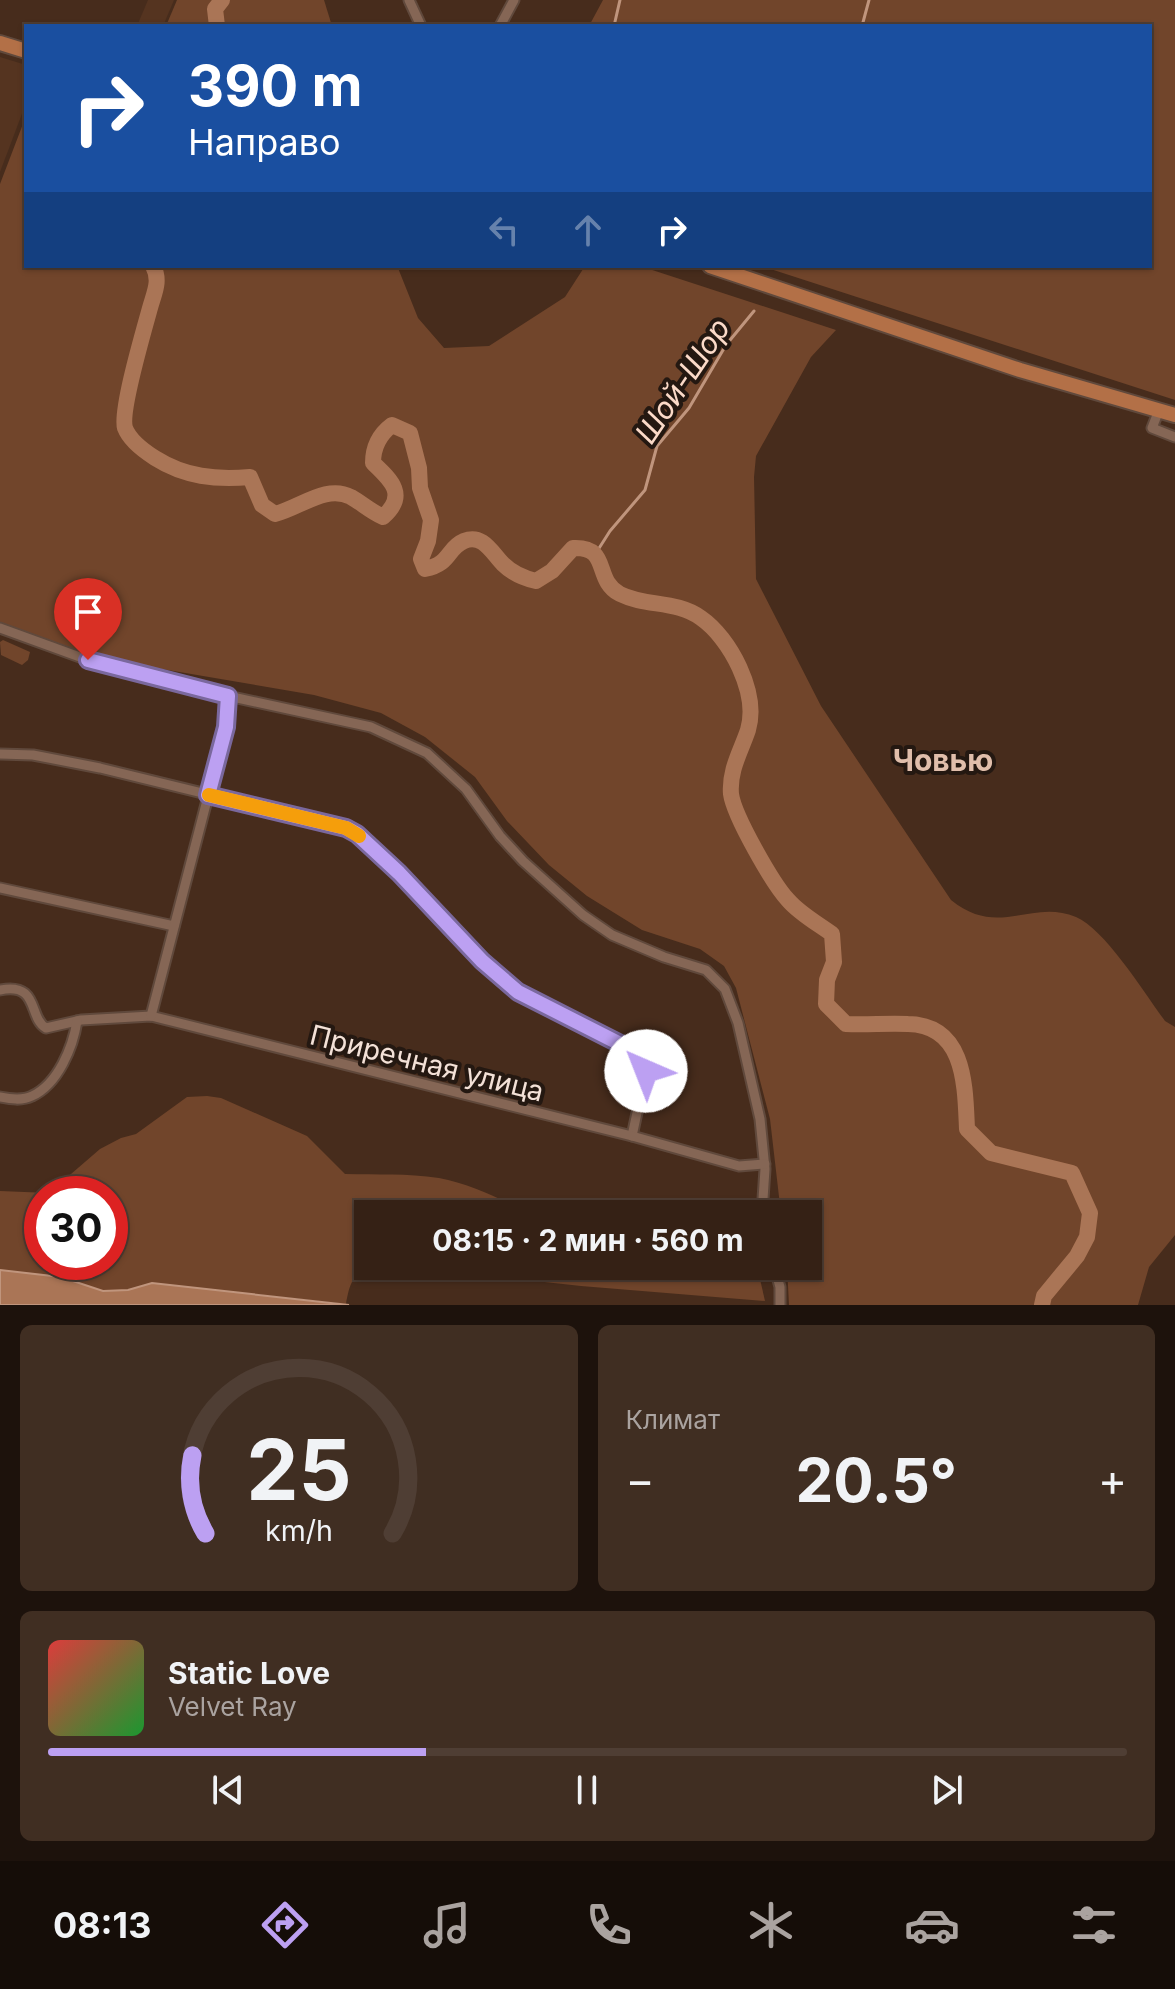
<!DOCTYPE html>
<html lang="ru">
<meta charset="utf-8">
<style>
:root{--surface:#352115;--page:#402e22;--text:#f1f3f6;--muted:#aaa3a0;--line:#4f3e34;--accent:#bca0f2}
body{margin:0;font-family:Inter,sans-serif;background:var(--page);color:var(--text);height:100vh;display:flex;flex-direction:column;font-size:30px;white-space:nowrap}
*{box-sizing:border-box;margin:0}
p{font-size:26px;color:var(--muted)}
.icon{flex:none;width:44px;height:44px;fill:none;stroke:currentColor;stroke-width:2;stroke-linecap:round;stroke-linejoin:round}
.map{position:relative;height:1305px;overflow:hidden}
.panel{display:flex;flex-direction:column;gap:20px;padding:20px;background:#1d120c;flex:1}
.panel>*{flex:none}
.banner{position:absolute;left:24px;top:24px;width:1128px;height:244px;border-radius:0px;box-shadow:0 2px 6px #0004,0 0 0 2px var(--line);background:#1a4fa0;color:#fff;overflow:hidden}
.speed{position:absolute;left:24px;top:1176px;display:flex;gap:16px;font-size:40px;font-weight:700;text-align:center}
.speed>*{display:grid;place-content:center;width:104px;height:104px;border-radius:50%;background:var(--surface);box-shadow:0 2px 6px #0004,0 0 0 2px var(--line);line-height:1}
.speed .limit{border:12px solid #d22;background:#fff;color:#111}
.pin{position:absolute;display:grid;place-items:center;width:68px;height:68px;color:#fff;margin:-82px -34px;border-radius:50% 50% 50% 0;rotate:-45deg;box-shadow:0 0 8px #0007}
.pin .icon{rotate:45deg}
.me{position:absolute;width:88px;margin:-44px;rotate:316deg;stroke-linejoin:round;filter:drop-shadow(0 0 6px #0008)}
.turn{display:flex;align-items:center;gap:28px;height:168px;padding:0 32px;font-size:36px}
.turn .icon{width:104px;height:104px;stroke-width:2.5}
.turn b{display:block;font-size:56px;line-height:68px}
.lanes{display:flex;align-items:center;height:76px;padding:0 32px;background:#0003;justify-content:center;gap:40px;direction:ltr}
.lanes .off{opacity:.35}
.big{font-size:60px;font-weight:700;line-height:1.1}
.panel .card{flex:1;display:flex;flex-direction:column;justify-content:center;gap:12px;min-width:0;padding:0 28px;border-radius:12px;background:var(--page)}
.panel .dial{align-items:center;gap:0}
.dial svg{height:208px;overflow:visible;fill:none;stroke:var(--line);stroke-width:7;stroke-linecap:round;text-anchor:middle}
.dial text{fill:var(--text);stroke:none}
.song{display:flex;align-items:center;gap:24px}
.cover{width:96px;height:96px;border-radius:12px;background:linear-gradient(135deg,hsl(0 70% 55%),hsl(130 70% 35%))}
.played{height:8px;border-radius:4px;background:linear-gradient(90deg,var(--accent) 35%,var(--line) 35%)}
.keys{display:flex;justify-content:space-around;direction:ltr}
.heat{display:flex;justify-content:space-between;align-items:center;font-size:44px;direction:ltr}
.panel .tiles{flex:1;display:grid;gap:20px;grid-template-columns:1fr 1fr}
.card:last-child{grid-column:span 2}
.trip{position:absolute;left:354px;top:1200px;width:468px;height:80px;border-radius:0px;background:var(--surface);box-shadow:0 2px 6px #0004,0 0 0 2px var(--line);font-weight:700;line-height:80px;text-align:center}
.dock{display:flex;height:128px;justify-content:space-around;align-items:center;background:#150d08;color:var(--muted)}
.dock .icon{width:56px;height:56px}
.dock .active{color:var(--accent)}
.dock b{font-size:36px;color:var(--text)}
.map>svg:first-child{display:block}
.built{fill:#553420}
.green{fill:#71452b;fill-rule:evenodd}
.water{fill:#aa7556;stroke:#c0957d;stroke-width:2}
.lines{fill:none;stroke-linecap:round;stroke-linejoin:round}
.stream{stroke:#c0957d;stroke-width:3}
.river{stroke:#aa7556;stroke-width:16}
.minor-casing{stroke:#60493c;stroke-width:13}
.primary-casing{stroke:#60493c;stroke-width:18}
.minor{stroke:#856655;stroke-width:9}
.primary{stroke:#b37047;stroke-width:14}
.route-casing{stroke:#7a689d;stroke-width:20}
.route{stroke:#bca0f2;stroke-width:14}
.slow{stroke:#f59e0b;stroke-width:14}
.labels{text-anchor:middle;stroke-width:8;stroke-linejoin:round;paint-order:stroke}
.street-label{font-size:28px;fill:#f3e1d7;stroke:#241811}
.water-label{font-size:30px;font-style:italic;fill:#fbdac8;stroke:#241811}
.neighbourhood-label{font-size:30px;font-weight:bold;fill:#e0beab;stroke:#241811}
</style>
<div class="map">
<svg width="1175" height="1305" viewBox="0 0 1175 1305">
<rect width="100%" height="100%" fill="#472c1c"/>
<!-- built -->
<g class="built">
<path d="M148 0H174L163 26H137Z"/>
<path d="M0 57 26 65V103L0 172Z"/>
</g>
<!-- green -->
<g class="green">
<path d="M177 0H324L332 26H166Z"/>
<path d="M603 0H1175V400L761 266H1150V26H589Z"/>
<path d="M26 116V266H393L398 268 418 318 444 348 489 346 565 297 585 266H640L836 330 811 357 756 456 754 477 756 579 821 706 951 900C999 939 1031 898 1076 917 1105 929 1145 994 1165 1021L1175 1027V1235L1149 1267 1138 1305H789L787 1266H808V1214H781L770 1119 736 988 724 966 700 949 642 930 587 896 549 865 507 821 475 777 425 737 381 713 314 695 44 649 0 632V184Z"/>
<path d="M3 640 30 652 28 660 22 665 1 655 0 642Z"/>
<path d="M207 1096 221 1098 307 1136 345 1174C378 1175 406 1173 439 1178 472 1184 503 1201 533 1214H368V1266H377C353 1273 350 1281 346 1304L152 1283 128 1290 103 1291 61 1277 0 1270V1191L49 1193 100 1149 121 1138 136 1134 187 1097ZM42 1194H110V1262H42Z"/>
<path d="M401 1266H757L765 1301 581 1286Z"/>
</g>
<!-- water -->
<path class="water" d="M0 1270 61 1277 103 1291 128 1290 152 1283 349 1305H0Z"/>
<g class="lines">
<!-- stream -->
<g class="stream">
<path d="M614 26 620 0"/>
<path d="M862 26 869 0"/>
<path d="M596 553 610 531 645 490 657 446 689 408 726 345 754 311"/>
</g>
<!-- river -->
<g class="river">
<path d="M217 26 215 9 222 0"/>
<path d="M153 266C161 281 154 293 150 308 144 330 120 411 125 428 130 441 144 451 155 458 185 477 216 480 250 477L262 505 275 514C300 508 326 484 351 497 363 504 370 511 383 517 408 495 391 480 373 463 373 447 380 434 392 425L410 433 419 468 420 488 431 520 428 541 421 559 425 569C451 564 447 548 464 541 483 533 492 553 503 564 513 574 523 578 536 581L552 571 573 548C611 546 593 580 620 594 646 607 676 600 701 618 730 638 759 693 748 730 741 751 729 770 731 794 734 816 773 884 788 900 800 914 817 923 832 934L834 962 827 980 826 1004 846 1024C867 1025 887 1023 908 1024 966 1025 965 1087 967 1129L991 1153 1072 1173 1090 1213 1087 1237 1077 1256 1044 1296 1042 1305"/>
</g>
<defs>
<g id="minor">
<path d="M409 0 421 26"/>
<path d="M500 26 514 0"/>
<path d="M1159 410 1152 428 1175 437"/>
<path d="M0 628 88 660 228 696 371 727 427 753 466 789 500 836 523 861 583 915 612 935 664 957 706 970 725 989 738 1023 760 1119 765 1169 762 1214"/>
<path d="M0 754 33 755 100 768 346 828 357 834 399 873 482 961 518 992 643 1057 646 1071 632 1136"/>
<path d="M0 888 174 926"/>
<path d="M0 990C40 982 28 1018 46 1028L81 1020 151 1016 632 1136 739 1166 765 1164"/>
<path d="M151 1016 226 727 228 696"/>
<path d="M0 1097C10 1099 22 1101 32 1096 58 1084 73 1047 77 1021"/>
<path d="M774 1266 780 1287V1305"/>
</g>
<g id="primary">
<path d="M0 43 26 51"/>
<path d="M710 266 1020 370 1175 415"/>
</g>
</defs>
<!-- minor casing -->
<use href="#minor" class="minor-casing"/>
<!-- primary casing -->
<use href="#primary" class="primary-casing"/>
<!-- minor -->
<use href="#minor" class="minor"/>
<!-- primary -->
<use href="#primary" class="primary"/>
</g>
<g class="lines">
<defs>
<path id="route" d="M88 660 228 696 226 727 208 795 346 828 357 834 399 873 482 961 518 992 636 1052 646 1063V1071"/>
</defs>
<!-- route casing -->
<use href="#route" class="route-casing"/>
<!-- route -->
<use href="#route" class="route"/>
<!-- slow -->
<path class="slow" d="M209 795 346 828 359 836"/>
</g>
<g class="labels">
<!-- street labels -->
<g class="street-label">
<text transform="translate(427 1063) rotate(14)" y="10">Приречная улица</text>
</g>
<!-- water labels -->
<g class="water-label">
<text transform="translate(683 381) rotate(-56)" y="10">Шой-Шор</text>
</g>
<!-- neighbourhood labels -->
<g class="neighbourhood-label">
<text x="943" y="771">Човью</text>
</g>
</g>
</svg>
<div class="speed"><div class="limit">30</div></div>
<div class="pin" style="left:88px;top:660px;background:#d93025"><svg class="icon" aria-label="arrive" viewBox="0 0 24 24"><path d="M6 21V4h12l-3 4 3 4H6"/></svg></div>
<svg class="me" style="left:646px;top:1071px" viewBox="-20 -20 40 40"><circle r="19" fill="#fff"/><path d="M0-13L10 11 0 6-10 11z" fill="#bca0f2"/></svg>
<div class="trip">08:15 · 2 мин · 560 m</div>
<div class="banner">
<div class="turn"><svg class="icon" aria-label="right" viewBox="0 0 24 24"><path d="M7 20v-9h11M14 6l5 5-5 5"/></svg><div><b>390 m</b>Направо</div></div>
<div class="lanes"><svg class="icon off" aria-label="left" viewBox="0 0 24 24"><path d="M17 20v-9H6M10 6l-5 5 5 5"/></svg><svg class="icon off" aria-label="ahead" viewBox="0 0 24 24"><path d="M12 20V5M6 11l6-6 6 6"/></svg><svg class="icon" aria-label="right" viewBox="0 0 24 24"><path d="M7 20v-9h11M14 6l5 5-5 5"/></svg></div>
</div>
</div>
<section class="panel">
<div class="tiles">
<div class="card dial"><svg viewBox="0 0 100 80">
<path d="M14 69A42 42 0 1 1 86 69"/>
<path d="M14 69A42 42 0 0 1 9 39" stroke="#bca0f2"/>
<text x="50" y="56" font-size="32" font-weight="700">25</text>
<text x="50" y="72" font-size="11">km/h</text>
</svg></div>
<div class="card"><p>Климат</p>
<div class="heat"><a>−</a><b class="big">20.5°</b><a>+</a></div>
</div>
<div class="card">
<div class="song"><i class="cover"></i><div><b>Static Love</b><p>Velvet Ray</p></div></div>
<div class="played"></div>
<div class="keys"><svg class="icon" aria-label="previous" viewBox="0 0 24 24"><path d="M18 5L8 12l10 7zM5 5v14"/></svg><svg class="icon" aria-label="pause" viewBox="0 0 24 24"><path d="M8 5v14M16 5v14"/></svg><svg class="icon" aria-label="next" viewBox="0 0 24 24"><path d="M6 5l10 7-10 7zM19 5v14"/></svg></div>
</div>
</div>
</section>
<nav class="dock">
<b>08:13</b>
<svg class="icon active" aria-label="directions" viewBox="0 0 24 24"><path d="M12 3l9 9-9 9-9-9zM9 14v-3h6M13 9l2 2-2 2"/></svg>
<svg class="icon" aria-label="music" viewBox="0 0 24 24"><path d="M9 18V5l10-2v13"/><circle cx="6" cy="18" r="3"/><circle cx="16" cy="16" r="3"/></svg>
<svg class="icon" aria-label="phone" viewBox="0 0 24 24"><path d="M5 4h4l2 5-3 2q2 4 5 5l2-3 5 2v4C11 20 4 13 5 4z"/></svg>
<svg class="icon" aria-label="climate" viewBox="0 0 24 24"><path d="M12 3v18M4 7l16 10M4 17L20 7"/></svg>
<svg class="icon" aria-label="car" viewBox="0 0 24 24"><path d="M5 17H2v-5l4-1 3-4h7l3 4 3 1v5h-3M9 17h6M6 11h13"/><circle cx="7" cy="17" r="2"/><circle cx="17" cy="17" r="2"/></svg>
<svg class="icon" aria-label="filters" viewBox="0 0 24 24"><path d="M4 7h16M4 17h16"/><circle cx="9" cy="7" r="2"/><circle cx="15" cy="17" r="2"/></svg>
</nav>
